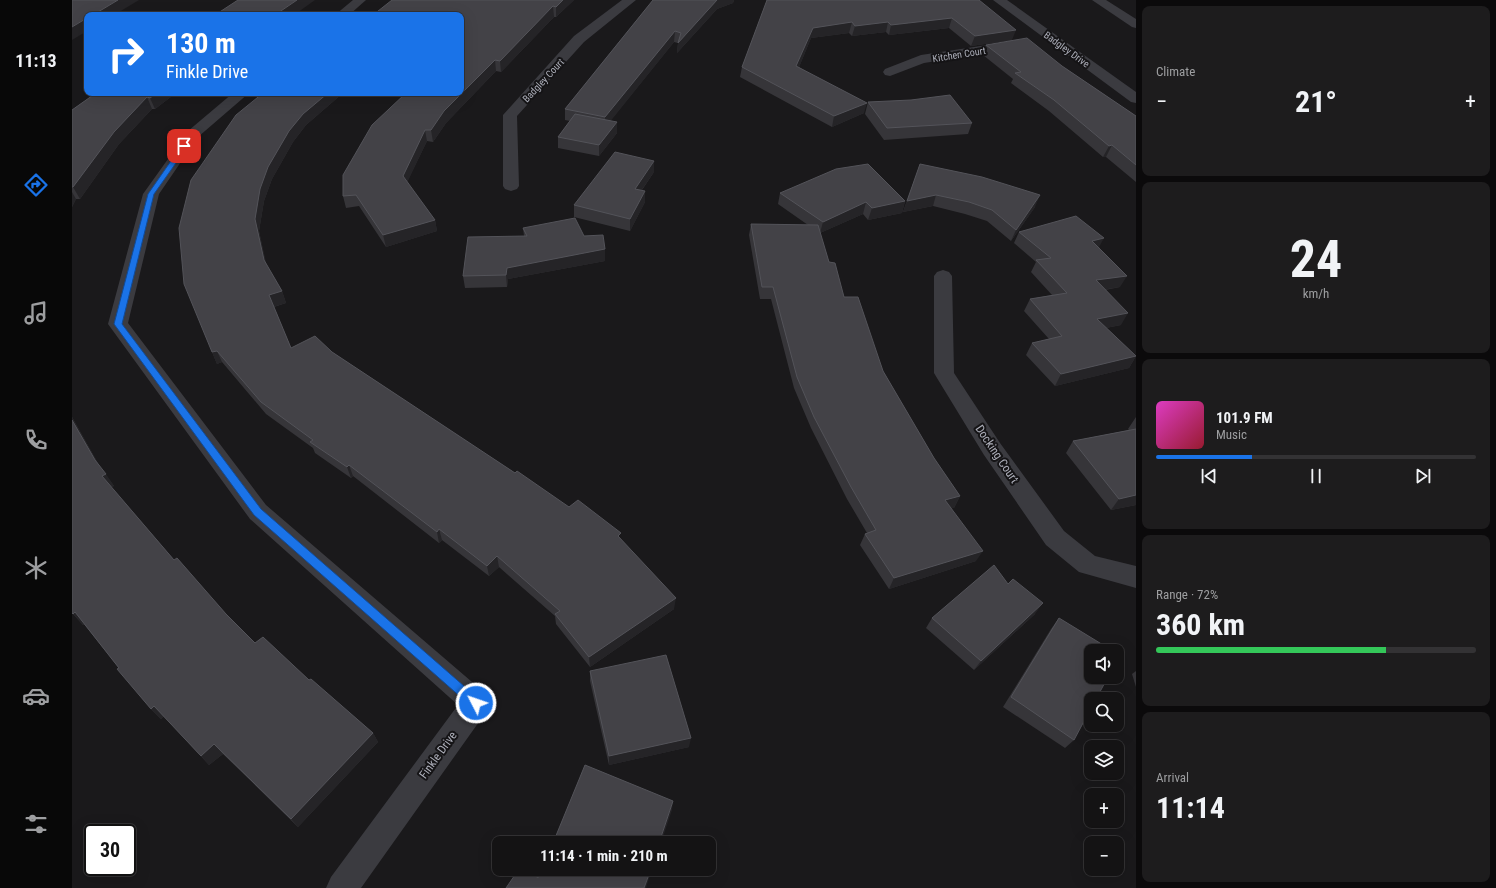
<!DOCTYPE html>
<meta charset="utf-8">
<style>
:root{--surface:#141314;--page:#1d1c1d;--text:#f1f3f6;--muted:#9d9ea0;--line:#333234;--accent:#1a73e8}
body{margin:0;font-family:"Roboto Condensed",sans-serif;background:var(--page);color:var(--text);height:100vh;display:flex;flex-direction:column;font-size:15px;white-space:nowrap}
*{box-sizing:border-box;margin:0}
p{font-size:13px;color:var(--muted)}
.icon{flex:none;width:22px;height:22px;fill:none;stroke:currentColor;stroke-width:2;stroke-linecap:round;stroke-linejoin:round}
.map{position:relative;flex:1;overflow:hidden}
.details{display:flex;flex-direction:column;gap:6px;padding:6px;background:#0b0a0b;width:360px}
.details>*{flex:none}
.banner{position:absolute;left:12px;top:12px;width:380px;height:84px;border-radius:8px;box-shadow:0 4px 16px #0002,0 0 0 1px var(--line);background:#1a73e8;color:#fff;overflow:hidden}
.fabs{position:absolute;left:1012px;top:644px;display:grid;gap:8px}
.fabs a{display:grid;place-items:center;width:40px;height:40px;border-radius:8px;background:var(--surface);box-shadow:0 4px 16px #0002,0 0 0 1px var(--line);font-size:20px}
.speed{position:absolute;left:12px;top:824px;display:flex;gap:8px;font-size:20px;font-weight:700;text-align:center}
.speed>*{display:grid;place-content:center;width:52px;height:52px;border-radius:50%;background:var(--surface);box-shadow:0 4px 16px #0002,0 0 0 1px var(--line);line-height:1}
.speed .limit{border:2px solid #111;border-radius:6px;background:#fff;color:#111}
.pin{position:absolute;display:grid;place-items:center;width:34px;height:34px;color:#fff;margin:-17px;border-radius:8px;box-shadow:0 2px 6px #0006}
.me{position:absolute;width:44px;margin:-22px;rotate:311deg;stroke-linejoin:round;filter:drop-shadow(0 0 3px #0008)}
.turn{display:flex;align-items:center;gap:14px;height:84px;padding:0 16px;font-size:18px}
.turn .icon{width:52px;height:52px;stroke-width:2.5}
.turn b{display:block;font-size:28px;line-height:34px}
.big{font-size:30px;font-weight:700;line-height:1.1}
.details .tile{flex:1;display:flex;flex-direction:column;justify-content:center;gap:6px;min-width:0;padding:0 14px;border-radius:8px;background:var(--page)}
.details .dial{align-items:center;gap:0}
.dial b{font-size:52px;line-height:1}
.song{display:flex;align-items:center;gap:12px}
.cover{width:48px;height:48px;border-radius:6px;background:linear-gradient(135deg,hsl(310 70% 55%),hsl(350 70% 35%))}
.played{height:4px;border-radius:2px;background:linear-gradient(90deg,var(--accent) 30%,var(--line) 30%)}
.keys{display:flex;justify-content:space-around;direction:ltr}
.heat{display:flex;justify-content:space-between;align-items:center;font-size:22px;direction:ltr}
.charge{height:6px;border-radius:3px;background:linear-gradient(90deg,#34c759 72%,var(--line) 0)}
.trip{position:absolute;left:420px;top:836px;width:224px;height:40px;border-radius:8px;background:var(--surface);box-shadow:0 4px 16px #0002,0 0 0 1px var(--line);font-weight:700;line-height:40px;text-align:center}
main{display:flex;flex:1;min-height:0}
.menu{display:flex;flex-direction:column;width:72px;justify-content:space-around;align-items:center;background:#080808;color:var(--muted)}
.menu .icon{width:28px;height:28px}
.menu .on{color:var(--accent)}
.menu b{font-size:18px;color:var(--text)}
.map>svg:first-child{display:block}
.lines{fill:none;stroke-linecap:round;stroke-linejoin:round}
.minor{fill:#3b3b40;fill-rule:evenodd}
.tertiary{fill:#3b3b40;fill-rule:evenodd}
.wall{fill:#363539}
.shaded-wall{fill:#252427}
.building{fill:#434247;stroke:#535359}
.route{fill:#1a73e8;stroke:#114b97}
.labels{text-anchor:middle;stroke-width:4;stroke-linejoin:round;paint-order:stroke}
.far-street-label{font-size:10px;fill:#adafba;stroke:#151416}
.street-label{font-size:12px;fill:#adafba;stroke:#151416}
</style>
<main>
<nav class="menu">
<b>11:13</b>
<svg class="icon on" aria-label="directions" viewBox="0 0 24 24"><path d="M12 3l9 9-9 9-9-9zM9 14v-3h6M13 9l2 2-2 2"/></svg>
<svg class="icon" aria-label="music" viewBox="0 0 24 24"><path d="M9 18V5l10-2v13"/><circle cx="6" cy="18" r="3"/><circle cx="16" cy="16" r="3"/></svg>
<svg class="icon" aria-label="phone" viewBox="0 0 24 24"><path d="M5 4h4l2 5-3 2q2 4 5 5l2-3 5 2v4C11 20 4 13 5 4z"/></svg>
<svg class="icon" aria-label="climate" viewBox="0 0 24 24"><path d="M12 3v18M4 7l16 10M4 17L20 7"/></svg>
<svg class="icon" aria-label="car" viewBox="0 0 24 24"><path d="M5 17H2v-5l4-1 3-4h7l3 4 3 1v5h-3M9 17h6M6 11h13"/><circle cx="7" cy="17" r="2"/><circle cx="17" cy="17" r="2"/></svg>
<svg class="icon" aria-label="filters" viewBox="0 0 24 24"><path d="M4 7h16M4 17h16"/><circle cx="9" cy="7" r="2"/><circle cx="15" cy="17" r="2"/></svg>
</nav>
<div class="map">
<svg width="1064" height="888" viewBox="0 0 1064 888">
<rect width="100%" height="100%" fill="#1a191b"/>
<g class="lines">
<!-- minor -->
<g class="minor">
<path d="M281 0H294L277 15H263Z"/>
<path d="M550 0H564L512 42 445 116 447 186 445 189 439 191 433 189 431 186V115L502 36Z"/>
<path d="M921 0H935L1064 92V103L1059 102Z"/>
<path d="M942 41 947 42 948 45 947 48 852 63 818 76 813 75 811 72 813 69 849 55Z"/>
<path d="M161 93H177L126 137 87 194 56 323 194 505 414 694 418 703 414 712 289 888H254L259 877 386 705 178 519 36 324 71 194 116 131Z"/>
<path d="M871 270 877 272 880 276 882 373 928 443 992 531 1023 556 1064 566V588L1007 572 974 545 912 455 865 378 862 373V276L865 272Z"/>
</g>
<!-- tertiary -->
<path class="tertiary" d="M1020 0H1034L1064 19V28L1060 27Z"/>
</g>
<!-- wall -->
<g class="wall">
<path d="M502 0 484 17H482L429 72 424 71 374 123 361 142 355 141 335 182 363 220 365 231 314 247 287 206 274 208 271 196 334 93H332H389V15Z"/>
<path d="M581 0H662L661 3 645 9 605 53 606 43 602 42 538 121 545 133 527 156 486 148V137L498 121 493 120V109Z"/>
<path d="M695 0H907L940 40 899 46 877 28 817 35 814 32 780 36 777 33 739 38 727 67 792 113 760 127 668 77 670 67Z"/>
<path d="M914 45 990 66 1064 116V182L1034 157H1031L977 111 939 83 941 79 911 55Z"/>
<path d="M24 93H104L83 109H80L47 144 8 199H4L0 207V110Z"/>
<path d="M191 93H271L234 125 221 142 200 179 192 201 187 231 194 265 210 291 214 303 202 307 219 348 260 352 443 473 497 507 548 538 602 609 518 667 484 624 483 616 427 567 417 576 370 540 367 543 281 476 279 478 243 453 241 448 194 414 150 362 145 364 140 352Z"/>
<path d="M796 102 900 123 896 134 812 140 793 114Z"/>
<path d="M848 164 963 207 939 241 915 221 893 214 861 206 831 212Z"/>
<path d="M582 172 570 190 573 202 558 231 502 217V205Z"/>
<path d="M708 193 833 201 830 213 796 220 791 214 748 233 757 262 772 297 811 371 862 458 888 496 882 508H879L904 561 817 589 788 545 793 534 795 533 775 499 739 428 722 388 699 299H688L677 235 679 224 736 225 706 204Z"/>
<path d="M451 228 512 236 533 249V261L436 279 435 287 393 288 391 276 452 236Z"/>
<path d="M947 232 1027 247 1048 287 1033 290 1049 325 1034 328 1064 356 1057 368 983 386 954 355 960 343 977 339 952 311 958 299 980 295 959 272 964 262 942 243Z"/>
<path d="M0 417 28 467 42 486 39 487 102 560 154 614 183 643 237 680 301 733 306 742 226 827 151 754 137 765 92 716 89 719 79 709 12 624 11 625 0 613Z"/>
<path d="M1064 417V505L1039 510 994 453 1001 441 1057 430 1056 429Z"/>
<path d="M936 584 963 614 902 670 854 628 860 618Z"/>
<path d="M987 618 1002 740 993 748 931 707 979 629Z"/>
<path d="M518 671 617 747 537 765 518 681Z"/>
<path d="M1064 671V687L1060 674Z"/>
</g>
<!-- shaded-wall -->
<g class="shaded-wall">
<path d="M46 0H67L42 15H21Z"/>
<path d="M225 0H243L222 15H203Z"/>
<path d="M491 0H502L484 17V7Z"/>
<path d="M645 0H662L661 3 645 9 605 53 606 43Z"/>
<path d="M481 6 482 17 429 72 428 61Z"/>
<path d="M15 18V31L0 40V27Z"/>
<path d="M880 18 877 28 817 35 819 25Z"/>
<path d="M780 22 777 33 739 38 723 77 724 66 741 28Z"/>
<path d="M816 22 814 32 780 36 783 26Z"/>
<path d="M944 30 940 40 899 46 903 36Z"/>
<path d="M603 31 602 42 533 128V117Z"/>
<path d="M423 60 424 71 374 123 361 142 359 130 372 111Z"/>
<path d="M85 93H104L83 109 78 98Z"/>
<path d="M256 93H271L234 125 221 142 200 179 192 201 187 231 196 271 192 260 183 219 188 189 196 167 217 131 231 114Z"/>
<path d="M75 97 80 109 47 144 8 199 1 187 42 132Z"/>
<path d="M795 103 792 113 760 127 762 116Z"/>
<path d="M545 122V133L527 156V145Z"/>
<path d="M353 130 355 141 333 187 331 176Z"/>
<path d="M1040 145 1034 157H1031L1037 146Z"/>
<path d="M582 161V172L562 201 563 189Z"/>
<path d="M573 191V202L558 231V219Z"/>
<path d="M0 192 4 199 0 207Z"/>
<path d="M864 195 861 206 831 212 835 201Z"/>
<path d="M968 195 963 207 939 241 944 230Z"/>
<path d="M833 201 830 213 796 220 800 208Z"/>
<path d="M794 202 791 214 748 233 751 222Z"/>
<path d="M363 220 365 231 314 247 311 235Z"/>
<path d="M1032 238 1026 249 1020 241Z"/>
<path d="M533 249V261L436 279 435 287 434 275 435 268Z"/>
<path d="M1055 276 1048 287 1017 292 1024 280Z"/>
<path d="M210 291 214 303 201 307 197 295Z"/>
<path d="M1056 313 1049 325 1018 331 1025 319Z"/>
<path d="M145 351 150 362 145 364 140 352Z"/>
<path d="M1064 356 1057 368 983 386 989 374Z"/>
<path d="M0 417 31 472 23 460 0 420Z"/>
<path d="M277 465 281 476 279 478 275 467Z"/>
<path d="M34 474 42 486 38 488 30 476Z"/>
<path d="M1064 495V505L1039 510 1047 499Z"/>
<path d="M888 496 882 508 867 511 873 500Z"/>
<path d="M367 529 370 540 367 543 365 532Z"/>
<path d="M911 551 904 561 817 589 822 578Z"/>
<path d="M425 556 427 567 417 576 415 566Z"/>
<path d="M604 598 602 609 518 667 517 657Z"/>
<path d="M971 603 963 614 902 670 909 661Z"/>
<path d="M3 612 13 623 11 625 1 614Z"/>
<path d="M82 706 92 716 89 719 79 709Z"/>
<path d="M301 733 306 742 226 827 219 819Z"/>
<path d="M619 738 617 747 537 765V756Z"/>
<path d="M142 744 151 754 137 765 129 756Z"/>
<path d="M601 801 600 810 589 843H587Z"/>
<path d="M579 869H580L574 888H572Z"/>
</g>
<!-- building -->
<g class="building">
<path d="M0 0H46L21 15H15V18L0 27Z"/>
<path d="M166 0H225L203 15H143Z"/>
<path d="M320 0H491L484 7 481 6 428 61 423 60 372 111 359 130H353L331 176 363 220 311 235 284 195 271 196V175L300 125 334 93H389V15H301Z"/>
<path d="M581 0H645L606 43 609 33 603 31 533 117 493 109Z"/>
<path d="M695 0H907L944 30 903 36 880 18 819 25 816 22 783 26 780 22 741 28 724 66 795 103 762 116 670 67Z"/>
<path d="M955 38 990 66 1064 116V165L1040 145 1037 146 982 100 943 73 949 72 914 45Z"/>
<path d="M24 93H85L78 98 75 97 42 132 1 187H0V110Z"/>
<path d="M191 93H256L231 114 217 131 196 167 188 189 183 219 192 260 210 291 197 295 219 348 243 336 260 352 443 473 445 471 497 507 506 500 549 533 546 536 604 598 517 657 483 614 488 611 425 556 415 566 367 529 365 532 277 465 275 467 238 442 241 440 189 402 145 351 140 352 112 284 107 228 119 180 164 115Z"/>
<path d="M878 95 900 123 815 128 796 102 839 100Z"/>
<path d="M503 114 545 122 527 145 486 137Z"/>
<path d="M543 152 582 161 563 189 573 191 558 219 502 205Z"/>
<path d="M796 164 833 201 800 208 794 202 751 222 708 193 764 169Z"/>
<path d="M848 164 910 177 968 195 944 230 920 210 897 202 864 195 835 201Z"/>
<path d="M1004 216 1032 238 1020 241 1055 276 1024 280 1056 313 1025 319 1064 356 989 374 960 343 990 336 958 299 995 293 964 260 979 258 947 232Z"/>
<path d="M503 218 512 236 531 235 533 249 435 268 434 275 391 276 396 237 455 236 451 228Z"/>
<path d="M679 224 746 225 757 262 763 263 772 297H786L811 371 862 458 888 496 873 500 911 551 822 578 793 534 804 530 779 487 742 417 725 377 701 287H690Z"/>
<path d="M0 420 23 460 34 474 30 476 102 560 105 558 154 614 183 643 191 637 237 680 239 679 301 733 219 819 142 744 129 756 82 706 79 709 45 669 47 668 3 612 1 614 0 613Z"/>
<path d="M1064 429V495L1047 499 1001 441Z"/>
<path d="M922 565 936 584 941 579 971 603 909 661 860 618Z"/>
<path d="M987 618 1041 651H1019V677H1036L1024 699H1019V708L1002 740 939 697Z"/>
<path d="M1045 654 1048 655 1045 660Z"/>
<path d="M594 655 619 738 537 756 518 671Z"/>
<path d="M513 765 601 801 587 843H481Z"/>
<path d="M447 869H455L466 878 470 869H579L572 888H434Z"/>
</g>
<!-- route -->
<path class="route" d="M110 145 116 146 82 194 50 324 189 509 408 700 410 703 408 707 404 709 400 707 182 515 42 324 76 194Z"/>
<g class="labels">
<!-- far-street labels -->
<g class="far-street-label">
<text transform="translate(995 49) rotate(36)" y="4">Badgley Drive</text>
<text transform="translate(887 54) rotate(-9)" y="4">Kitchen Court</text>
<text transform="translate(471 80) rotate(-47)" y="4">Badgley Court</text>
</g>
<!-- street labels -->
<g class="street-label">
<text transform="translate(925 454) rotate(56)" y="4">Docking Court</text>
<text transform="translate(366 755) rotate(-54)" y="4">Finkle Drive</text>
</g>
</g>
</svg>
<div class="fabs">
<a><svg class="icon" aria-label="sound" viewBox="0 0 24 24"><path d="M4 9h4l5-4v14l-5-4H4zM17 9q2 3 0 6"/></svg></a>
<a><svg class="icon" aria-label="search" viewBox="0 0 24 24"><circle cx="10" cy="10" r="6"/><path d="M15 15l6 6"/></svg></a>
<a><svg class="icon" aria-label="layers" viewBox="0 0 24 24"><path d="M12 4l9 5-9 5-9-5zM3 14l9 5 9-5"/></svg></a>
<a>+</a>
<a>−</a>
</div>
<div class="speed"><div class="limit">30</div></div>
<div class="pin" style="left:112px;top:146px;background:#d93025"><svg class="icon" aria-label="arrive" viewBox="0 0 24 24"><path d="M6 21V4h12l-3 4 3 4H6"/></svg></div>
<svg class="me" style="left:404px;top:703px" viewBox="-20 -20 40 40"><circle r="17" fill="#1a73e8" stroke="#fff" stroke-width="3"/><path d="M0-11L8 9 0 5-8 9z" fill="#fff"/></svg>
<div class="trip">11:14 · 1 min · 210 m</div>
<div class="banner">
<div class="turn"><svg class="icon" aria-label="right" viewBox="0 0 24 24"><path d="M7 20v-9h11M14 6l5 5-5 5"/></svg><div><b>130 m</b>Finkle Drive</div></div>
</div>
</div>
<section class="details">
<div class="tile"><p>Climate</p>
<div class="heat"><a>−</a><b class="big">21°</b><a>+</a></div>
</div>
<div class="tile dial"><b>24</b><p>km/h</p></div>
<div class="tile">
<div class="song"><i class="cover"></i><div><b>101.9 FM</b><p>Music</p></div></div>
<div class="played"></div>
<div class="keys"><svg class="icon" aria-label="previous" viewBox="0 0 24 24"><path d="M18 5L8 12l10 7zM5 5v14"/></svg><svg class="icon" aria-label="pause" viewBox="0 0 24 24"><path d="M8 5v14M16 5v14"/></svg><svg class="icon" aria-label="next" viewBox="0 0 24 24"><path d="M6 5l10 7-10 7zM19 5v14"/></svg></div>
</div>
<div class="tile"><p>Range · 72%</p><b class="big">360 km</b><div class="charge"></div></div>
<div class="tile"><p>Arrival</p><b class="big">11:14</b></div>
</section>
</main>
